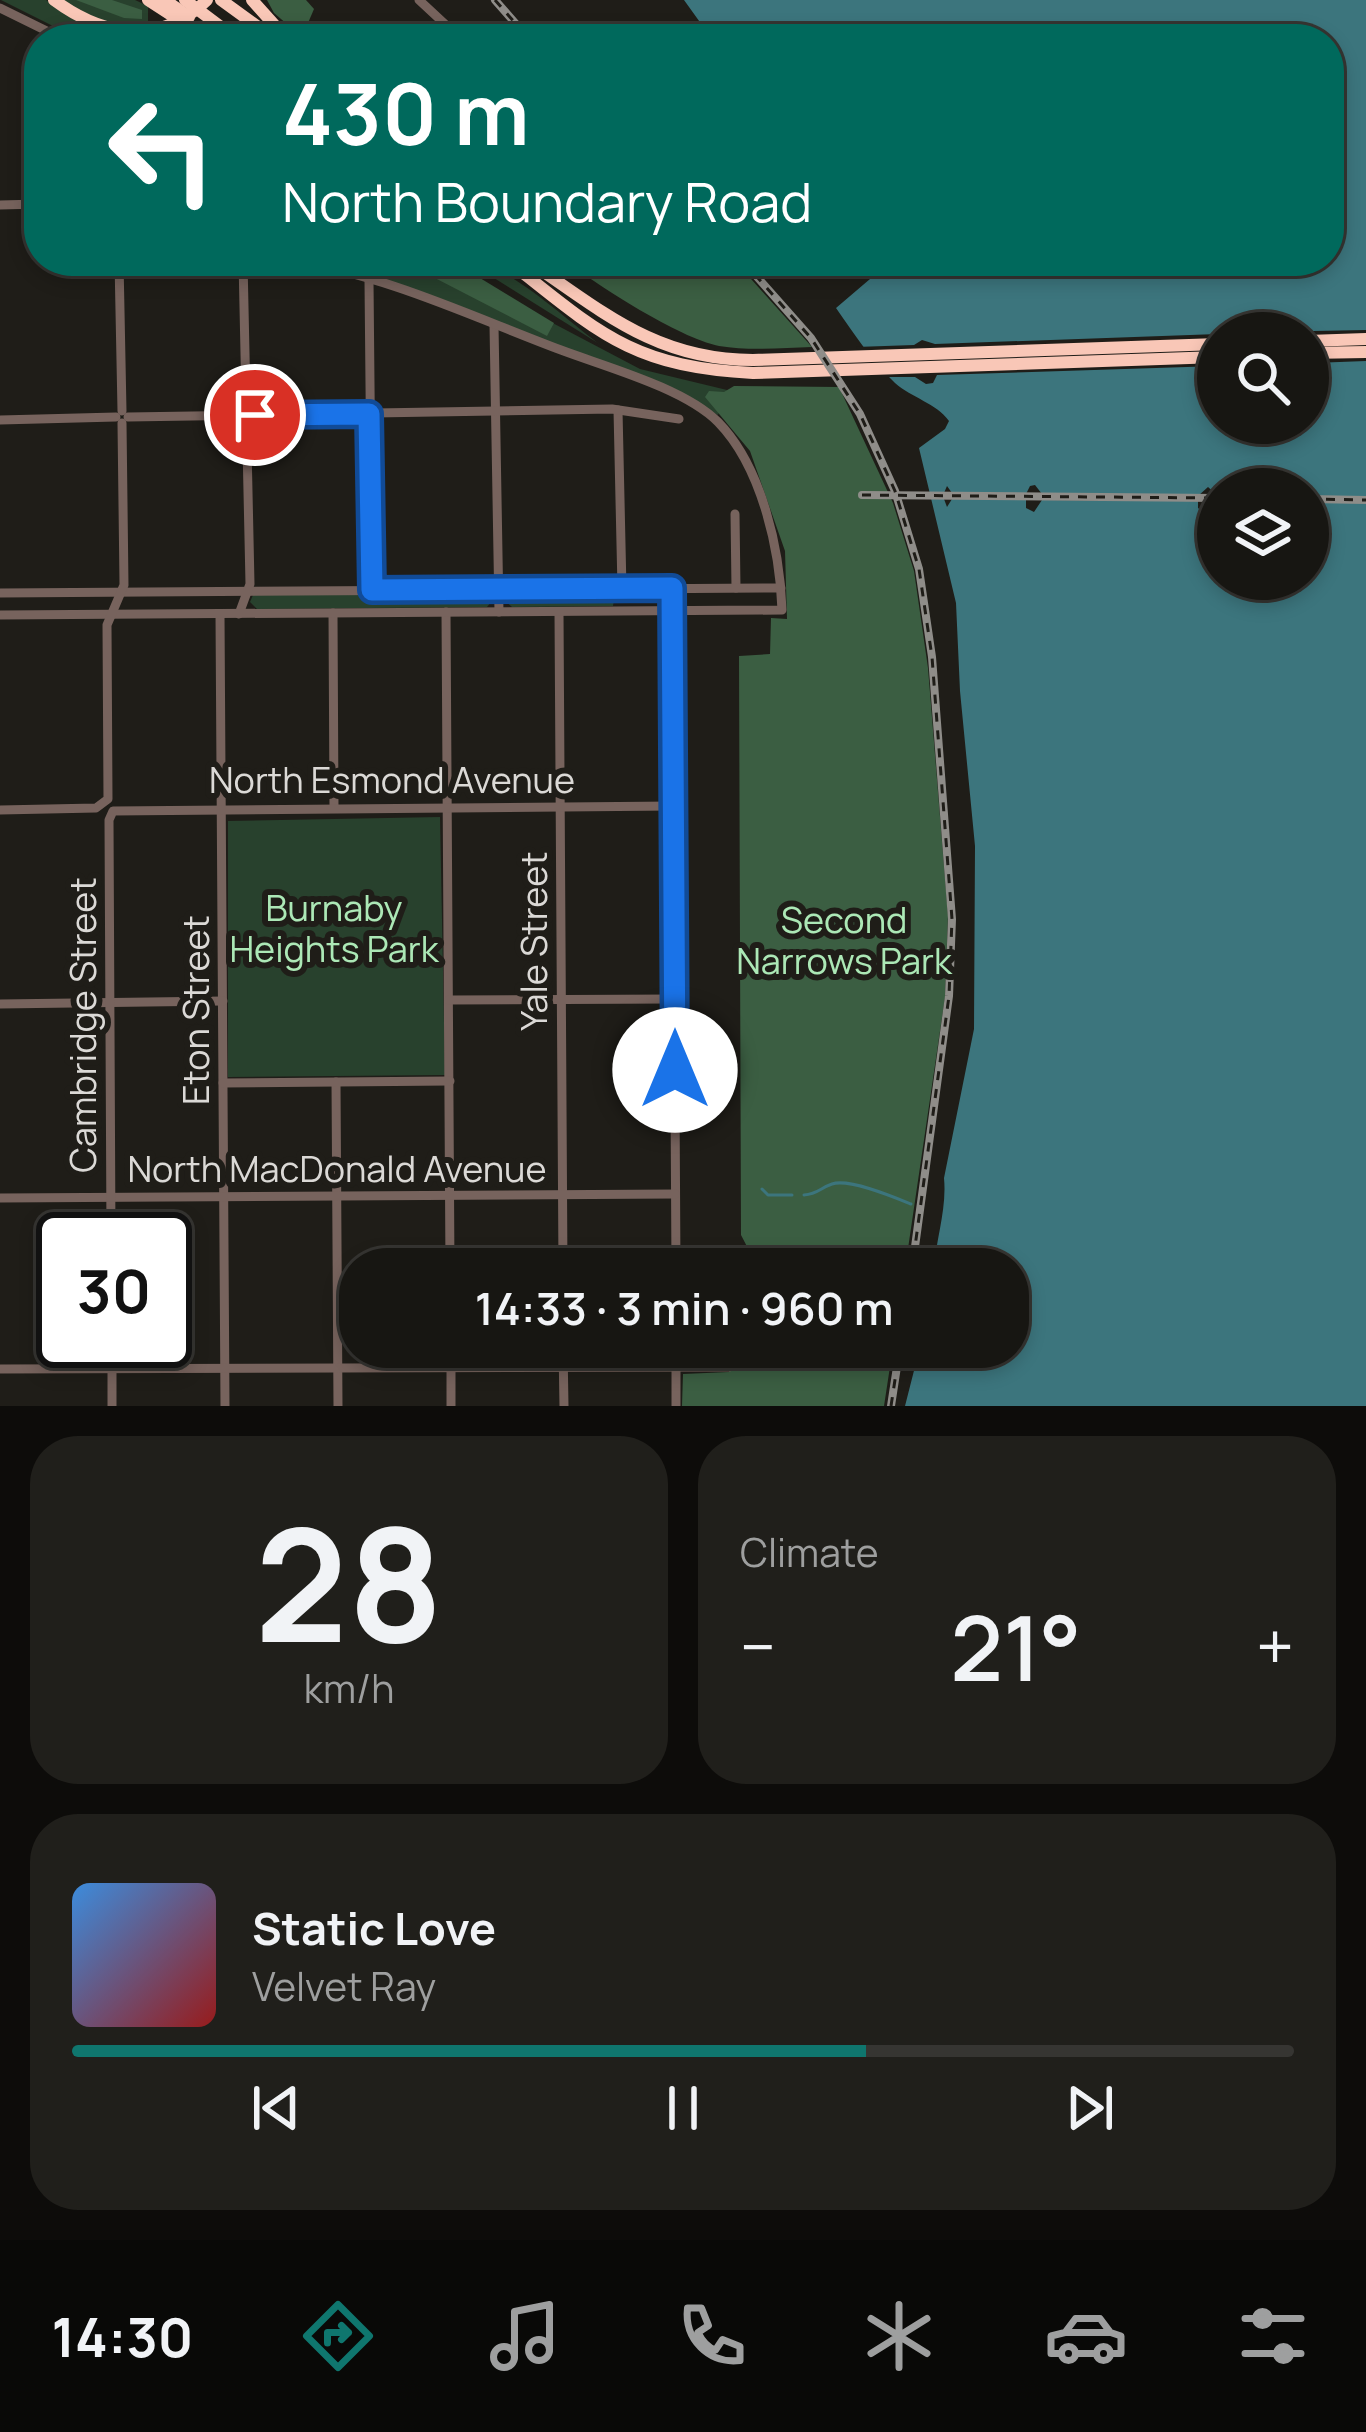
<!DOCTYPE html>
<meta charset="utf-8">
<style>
:root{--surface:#171612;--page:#201f1b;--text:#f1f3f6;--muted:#9e9f9f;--line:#363532;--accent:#0f766e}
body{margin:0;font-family:Manrope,sans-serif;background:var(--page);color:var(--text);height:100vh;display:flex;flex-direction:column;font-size:45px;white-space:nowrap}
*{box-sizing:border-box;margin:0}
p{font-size:39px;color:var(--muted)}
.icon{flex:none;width:66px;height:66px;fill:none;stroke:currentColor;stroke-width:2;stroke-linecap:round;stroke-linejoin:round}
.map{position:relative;height:1406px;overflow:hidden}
.side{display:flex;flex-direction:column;gap:30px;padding:30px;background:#0d0c0a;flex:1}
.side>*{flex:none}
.hud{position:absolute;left:24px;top:24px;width:1320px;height:252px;border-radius:48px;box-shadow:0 6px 18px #0003,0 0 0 3px var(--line);background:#00695c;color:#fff;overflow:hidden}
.controls{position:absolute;left:1197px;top:312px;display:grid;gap:24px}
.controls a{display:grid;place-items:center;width:132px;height:132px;border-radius:50%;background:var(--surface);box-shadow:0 6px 18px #0003,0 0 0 3px var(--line);font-size:60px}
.speed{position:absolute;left:36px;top:1212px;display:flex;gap:24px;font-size:60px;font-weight:700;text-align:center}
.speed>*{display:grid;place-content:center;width:156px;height:156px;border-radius:50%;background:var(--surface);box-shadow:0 6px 18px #0003,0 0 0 3px var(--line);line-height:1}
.speed .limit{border:6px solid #111;border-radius:18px;background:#fff;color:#111}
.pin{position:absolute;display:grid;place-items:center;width:102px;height:102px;color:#fff;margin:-51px;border:6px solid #fff;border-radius:50%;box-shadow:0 3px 12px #0007}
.me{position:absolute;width:132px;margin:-66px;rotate:0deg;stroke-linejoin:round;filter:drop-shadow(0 0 9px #0008)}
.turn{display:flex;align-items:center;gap:42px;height:252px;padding:0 60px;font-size:54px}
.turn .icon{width:156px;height:156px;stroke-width:2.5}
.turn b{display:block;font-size:84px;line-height:102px}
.big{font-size:90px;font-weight:600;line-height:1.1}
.side .card{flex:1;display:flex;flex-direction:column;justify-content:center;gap:18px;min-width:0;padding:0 42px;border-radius:48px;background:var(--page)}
.side .dial{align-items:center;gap:0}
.dial b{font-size:156px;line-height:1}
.song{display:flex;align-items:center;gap:36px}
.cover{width:144px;height:144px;border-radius:18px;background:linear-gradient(135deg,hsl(210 70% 55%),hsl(0 70% 35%))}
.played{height:12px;border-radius:6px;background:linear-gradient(90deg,var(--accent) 65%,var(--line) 65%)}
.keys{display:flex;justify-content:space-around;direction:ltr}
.heat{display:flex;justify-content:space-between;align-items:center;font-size:66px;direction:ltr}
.side .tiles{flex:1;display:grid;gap:30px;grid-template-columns:1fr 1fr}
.card:last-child{grid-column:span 2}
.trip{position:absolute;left:339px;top:1248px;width:690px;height:120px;border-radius:48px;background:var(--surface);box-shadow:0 6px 18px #0003,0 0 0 3px var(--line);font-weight:600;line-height:120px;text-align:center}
.dock{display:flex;height:192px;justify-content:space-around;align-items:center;background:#090907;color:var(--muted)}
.dock .icon{width:84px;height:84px}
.dock .on{color:var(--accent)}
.dock b{font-size:54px;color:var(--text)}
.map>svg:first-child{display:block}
.green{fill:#28412d}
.forest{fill:#3b5e42}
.water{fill:#3c757d;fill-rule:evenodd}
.pier{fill:#1f1d18}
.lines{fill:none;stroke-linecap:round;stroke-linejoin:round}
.stream{stroke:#3c757d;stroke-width:3}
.minor{stroke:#77635d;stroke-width:9}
.highway{stroke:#f9c7b7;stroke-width:12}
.rail-casing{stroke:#8f8d89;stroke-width:8}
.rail{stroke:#1f1d18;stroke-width:3;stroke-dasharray:9;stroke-linecap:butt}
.route-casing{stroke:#114b97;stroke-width:30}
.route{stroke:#1a73e8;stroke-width:21}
.labels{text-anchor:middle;stroke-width:12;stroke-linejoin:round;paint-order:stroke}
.street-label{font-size:36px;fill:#dbd9d6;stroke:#1f1d18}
.park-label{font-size:36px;fill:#ace8b6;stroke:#1f1d18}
</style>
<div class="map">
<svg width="1366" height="1406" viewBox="0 0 1366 1406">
<rect width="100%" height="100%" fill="#1f1d18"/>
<!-- green -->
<g class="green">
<path d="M1 0H46L96 30 147 39H79Z"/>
<path d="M62 0H135L148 6V27L98 22Z"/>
<path d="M316 261H435L640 369 727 390 718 415 658 383Z"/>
<path d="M467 261C506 261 568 322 601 345Z"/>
<path d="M486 593 491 602 487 607 257 609 250 602 253 595Z"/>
<path d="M615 593 613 606 512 607 503 599 506 594Z"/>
<path d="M440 817 445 1075 228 1077V821Z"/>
</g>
<!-- forest -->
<g class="forest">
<path d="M76 0H112L142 10V19L124 18Z"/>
<path d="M267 0H306L314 9 302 37 274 13Z"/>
<path d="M402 261H452L554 323 547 336Z"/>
<path d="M565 261H735L812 347C782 348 749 351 719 346 677 337 601 287 565 261Z"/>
<path d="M734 386 839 387 893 503 914 571 928 668 948 916 945 997 905 1269H776L754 1260 741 1235 739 656 770 654 771 618 787 619 785 551 750 451 705 397 709 391 724 392Z"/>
<path d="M736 1347H893L884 1406H682L683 1374 729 1372Z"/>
</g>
<!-- water -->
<path class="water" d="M684 0H1366V1406H905L920 1347H1008V1269H934C936 1238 947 1209 944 1178L974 1029 975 846 960 691 956 603 919 448 945 429 949 421C936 403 912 398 895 383 872 361 854 334 836 308L870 279 874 261H1329V39H712ZM1218 333H1308V423H1218ZM1218 489H1308V579H1218Z"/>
<!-- pier -->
<g class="pier">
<path d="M1302 327 1313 331 1366 330V361L1313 363 1308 370V333H1256L1295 332Z"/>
<path d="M1218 334V366L937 375 933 383 926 384 915 377H882L856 347 914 345 922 340 935 344Z"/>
<path d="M1035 485 1042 494 1198 496 1208 487 1218 496V501H1213V509L1206 514 1198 508V501L1042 500 1034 512 1026 508V499H952L947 507 944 499 924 498 923 493H944L947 486 952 493 1026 494 1030 486Z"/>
</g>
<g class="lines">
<!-- stream -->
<g class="stream">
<path d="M762 1189 768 1195H792"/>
<path d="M804 1195C818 1194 820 1188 832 1184 849 1178 894 1197 911 1204"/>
</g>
<!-- minor -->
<g class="minor">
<path d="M419 0 461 39"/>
<path d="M0 8 63 39"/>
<path d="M0 205 39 204"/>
<path d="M119 261 122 411"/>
<path d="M369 281 372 590"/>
<path d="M494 325 499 612"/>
<path d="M618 410 622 589"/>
<path d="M128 417 612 409 679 419"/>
<path d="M0 420 116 417"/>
<path d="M735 514 736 588"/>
<path d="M672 588 676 1269"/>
<path d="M0 593 781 588"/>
<path d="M446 612 450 1269"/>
<path d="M559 612 563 1269"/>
<path d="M333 613 334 808"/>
<path d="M220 614 225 1406"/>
<path d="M239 614 250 584 243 261"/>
<path d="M0 615 782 610C780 550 762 467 718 422 684 388 606 367 561 350 473 317 384 274 291 261"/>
<path d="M0 810 96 808 108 799 107 625 124 585 122 423"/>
<path d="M449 1000 674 999"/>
<path d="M0 1004 223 1001"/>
<path d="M336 1082 338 1406"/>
<path d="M223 1083 450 1081"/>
<path d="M0 1198 675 1194"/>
<path d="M111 1239 109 820 113 811 673 806"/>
<path d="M112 1341V1406"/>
<path d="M451 1347V1406"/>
<path d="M563 1347 564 1406"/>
<path d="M0 1369 729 1367"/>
<path d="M676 1406V1347"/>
</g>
<!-- highway -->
<g class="highway">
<path d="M54 0C104 37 160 46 207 0"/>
<path d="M148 0 208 39"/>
<path d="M165 0 189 17"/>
<path d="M185 0 237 39"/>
<path d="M221 0 275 39"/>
<path d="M252 0 287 39"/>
<path d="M508 261C599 333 632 367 753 373L1218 357"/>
<path d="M528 261C603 312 657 360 753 360L1218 344"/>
<path d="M1308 341 1366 339"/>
<path d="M1308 353 1366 352"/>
</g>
<defs>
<g id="rail">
<path d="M495 0 529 39"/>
<path d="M743 261 811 338 860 414 895 491 919 569 932 657 952 919 949 996 912 1269"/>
<path d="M862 495 1218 498"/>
<path d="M1308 499 1366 500"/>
<path d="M891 1406 900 1347"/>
</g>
</defs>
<!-- rail casing -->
<use href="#rail" class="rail-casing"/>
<!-- rail -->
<use href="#rail" class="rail"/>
</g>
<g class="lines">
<defs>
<path id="route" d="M255 415 369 414 372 590 672 588 675 1070"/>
</defs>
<!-- route casing -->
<use href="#route" class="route-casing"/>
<!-- route -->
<use href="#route" class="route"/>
</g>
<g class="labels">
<!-- street labels -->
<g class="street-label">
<text x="392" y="793">North Esmond Avenue</text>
<text transform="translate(534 941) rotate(-90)" y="13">Yale Street</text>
<text transform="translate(196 1010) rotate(-90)" y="13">Eton Street</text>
<text transform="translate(83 1025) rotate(-90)" y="13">Cambridge Street</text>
<text x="337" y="1182">North MacDonald Avenue</text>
</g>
<!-- park labels -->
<g class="park-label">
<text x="334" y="921">Burnaby<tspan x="334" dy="41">Heights Park</tspan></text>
<text x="844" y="933">Second<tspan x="844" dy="41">Narrows Park</tspan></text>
</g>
</g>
</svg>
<div class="controls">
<a><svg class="icon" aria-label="search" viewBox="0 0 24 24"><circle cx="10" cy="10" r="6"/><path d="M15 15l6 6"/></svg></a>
<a><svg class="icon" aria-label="layers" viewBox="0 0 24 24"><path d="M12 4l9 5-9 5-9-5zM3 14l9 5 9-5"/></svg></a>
</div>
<div class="speed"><div class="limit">30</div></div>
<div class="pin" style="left:255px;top:415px;background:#d93025"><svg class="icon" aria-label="arrive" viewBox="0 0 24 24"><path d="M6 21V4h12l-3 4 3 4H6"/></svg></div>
<svg class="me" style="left:675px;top:1070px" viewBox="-20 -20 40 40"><circle r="19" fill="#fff"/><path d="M0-13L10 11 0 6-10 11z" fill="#1a73e8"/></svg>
<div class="trip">14:33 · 3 min · 960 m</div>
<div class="hud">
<div class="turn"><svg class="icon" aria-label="left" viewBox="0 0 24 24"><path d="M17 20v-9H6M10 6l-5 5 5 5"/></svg><div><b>430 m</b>North Boundary Road</div></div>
</div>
</div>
<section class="side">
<div class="tiles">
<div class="card dial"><b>28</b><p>km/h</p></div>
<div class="card"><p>Climate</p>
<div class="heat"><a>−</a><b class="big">21°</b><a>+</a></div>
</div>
<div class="card">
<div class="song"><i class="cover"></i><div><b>Static Love</b><p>Velvet Ray</p></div></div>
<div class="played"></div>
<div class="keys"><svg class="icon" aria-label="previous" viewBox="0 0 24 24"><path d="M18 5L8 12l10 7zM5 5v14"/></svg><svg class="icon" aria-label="pause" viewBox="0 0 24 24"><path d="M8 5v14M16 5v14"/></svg><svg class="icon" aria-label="next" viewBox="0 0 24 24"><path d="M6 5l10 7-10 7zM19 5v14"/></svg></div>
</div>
</div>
</section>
<nav class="dock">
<b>14:30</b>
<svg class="icon on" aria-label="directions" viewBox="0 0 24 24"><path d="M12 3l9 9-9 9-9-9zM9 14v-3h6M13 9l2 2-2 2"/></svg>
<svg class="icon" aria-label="music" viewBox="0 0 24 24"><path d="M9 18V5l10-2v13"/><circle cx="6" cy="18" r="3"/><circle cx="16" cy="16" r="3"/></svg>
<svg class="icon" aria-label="phone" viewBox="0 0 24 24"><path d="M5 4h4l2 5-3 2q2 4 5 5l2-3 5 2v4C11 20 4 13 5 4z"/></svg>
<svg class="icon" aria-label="climate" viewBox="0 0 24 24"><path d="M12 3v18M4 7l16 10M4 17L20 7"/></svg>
<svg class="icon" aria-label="car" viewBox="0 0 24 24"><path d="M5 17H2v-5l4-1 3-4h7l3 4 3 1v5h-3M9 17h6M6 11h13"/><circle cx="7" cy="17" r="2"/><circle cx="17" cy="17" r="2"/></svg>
<svg class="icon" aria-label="filters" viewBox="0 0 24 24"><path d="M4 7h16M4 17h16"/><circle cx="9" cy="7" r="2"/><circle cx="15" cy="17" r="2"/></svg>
</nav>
